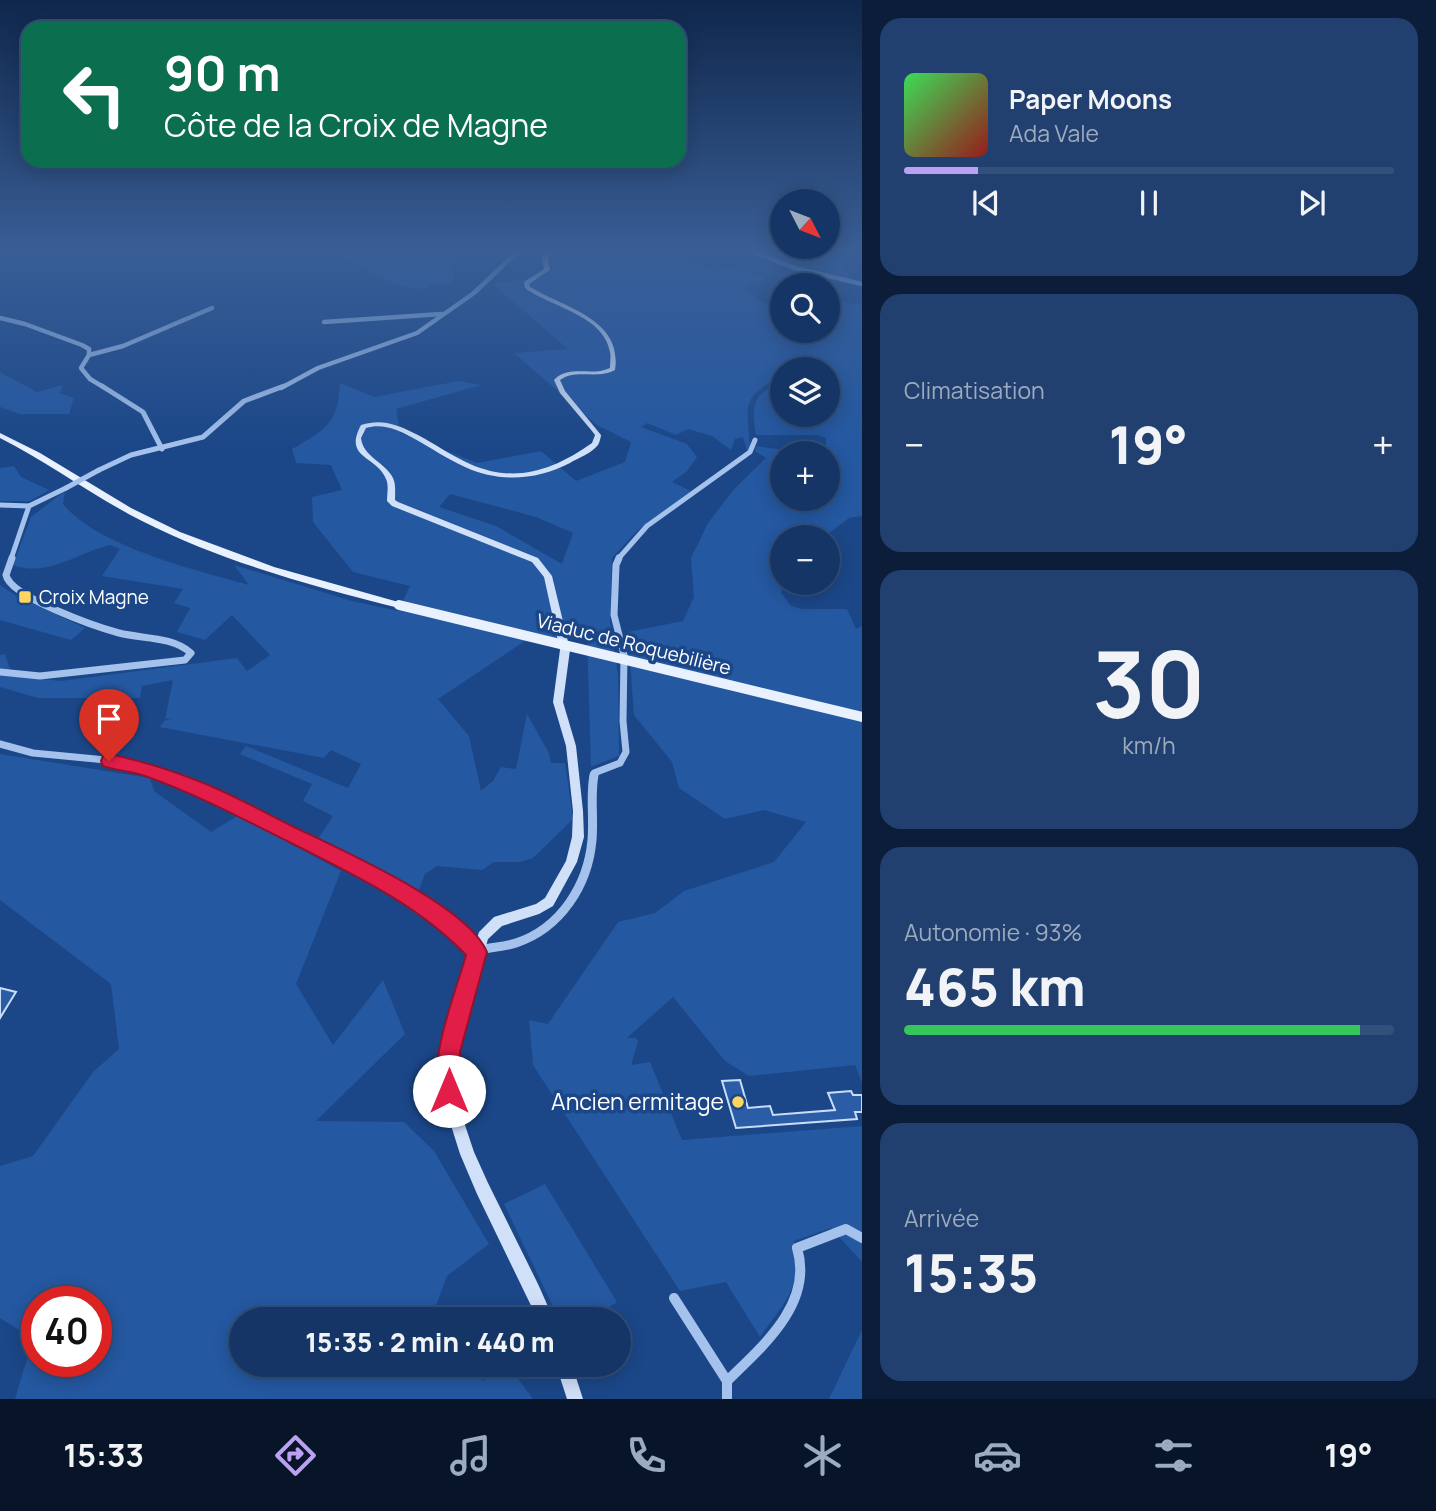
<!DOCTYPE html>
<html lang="fr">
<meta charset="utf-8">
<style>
:root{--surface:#143566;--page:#21406f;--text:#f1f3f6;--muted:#9dabbf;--line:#33507a;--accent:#bca0f2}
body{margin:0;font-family:Manrope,sans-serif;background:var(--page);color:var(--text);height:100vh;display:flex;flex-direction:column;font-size:26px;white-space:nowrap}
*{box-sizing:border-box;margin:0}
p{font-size:23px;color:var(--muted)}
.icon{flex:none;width:38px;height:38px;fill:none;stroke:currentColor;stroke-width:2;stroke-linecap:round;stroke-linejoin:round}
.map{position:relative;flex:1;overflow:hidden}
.sheet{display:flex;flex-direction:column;gap:18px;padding:18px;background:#0b1d38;width:574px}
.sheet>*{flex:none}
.guide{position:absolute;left:21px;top:21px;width:665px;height:147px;border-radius:21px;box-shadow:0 4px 18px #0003,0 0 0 2px var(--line);background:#0b6e4f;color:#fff;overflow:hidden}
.needle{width:46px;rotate:132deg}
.fabs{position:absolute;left:770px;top:189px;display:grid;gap:14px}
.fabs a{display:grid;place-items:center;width:70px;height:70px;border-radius:50%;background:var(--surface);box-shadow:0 4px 18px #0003,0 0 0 2px var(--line);font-size:35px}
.speed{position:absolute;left:21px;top:1286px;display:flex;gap:14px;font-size:35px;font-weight:700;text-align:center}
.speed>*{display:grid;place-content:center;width:91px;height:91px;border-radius:50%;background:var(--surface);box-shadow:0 4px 18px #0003,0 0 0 2px var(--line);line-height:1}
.speed .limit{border:10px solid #d22;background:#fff;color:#111}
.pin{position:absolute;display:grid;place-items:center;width:60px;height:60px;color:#fff;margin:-72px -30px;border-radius:50% 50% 50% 0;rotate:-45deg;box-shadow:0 0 7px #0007}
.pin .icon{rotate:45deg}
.me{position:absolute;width:77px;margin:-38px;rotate:0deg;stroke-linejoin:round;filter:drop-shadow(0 0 5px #0008)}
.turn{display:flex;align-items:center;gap:24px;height:147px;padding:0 28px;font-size:32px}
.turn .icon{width:91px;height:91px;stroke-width:2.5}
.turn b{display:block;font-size:49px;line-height:60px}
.big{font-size:52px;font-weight:800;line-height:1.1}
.sheet .tile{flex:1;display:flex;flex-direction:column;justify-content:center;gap:10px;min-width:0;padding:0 24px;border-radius:21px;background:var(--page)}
.sheet .dial{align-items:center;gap:0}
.dial b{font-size:91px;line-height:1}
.song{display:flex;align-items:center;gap:21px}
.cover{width:84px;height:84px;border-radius:10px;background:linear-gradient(135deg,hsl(130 70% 55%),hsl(0 70% 35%))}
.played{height:7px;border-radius:4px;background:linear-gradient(90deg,var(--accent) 15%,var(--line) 15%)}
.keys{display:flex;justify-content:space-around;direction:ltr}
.heat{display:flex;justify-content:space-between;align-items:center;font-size:38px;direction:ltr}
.charge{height:10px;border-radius:5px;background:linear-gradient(90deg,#34c759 93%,var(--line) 0)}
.trip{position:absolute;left:229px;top:1307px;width:402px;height:70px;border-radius:35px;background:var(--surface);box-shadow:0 4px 18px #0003,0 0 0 2px var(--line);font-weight:800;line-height:70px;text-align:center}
.menu{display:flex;height:112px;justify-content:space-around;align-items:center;background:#081529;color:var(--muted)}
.menu .icon{width:49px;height:49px}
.menu .selected{color:var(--accent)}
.menu b{font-size:32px;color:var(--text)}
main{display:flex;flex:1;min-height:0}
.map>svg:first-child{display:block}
.green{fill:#2458a1;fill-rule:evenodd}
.building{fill:#2a5da6;stroke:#c9ddf9;stroke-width:2}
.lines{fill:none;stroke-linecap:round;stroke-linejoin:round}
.street-far4{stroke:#a4c2ec;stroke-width:4.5}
.street-far3{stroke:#a4c2ec;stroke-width:5}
.street-far2{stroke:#a4c2ec;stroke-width:7}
.street-far1{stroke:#a4c2ec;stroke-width:9}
.street{stroke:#a4c2ec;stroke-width:10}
.secondary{fill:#d0e0f9;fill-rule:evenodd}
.primary{fill:#e9f1ff;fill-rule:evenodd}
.street-bridge{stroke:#a4c2ec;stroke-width:5}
.primary-bridge{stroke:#e9f1ff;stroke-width:10}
.route{fill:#e11d48;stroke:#92132f;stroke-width:2}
.poi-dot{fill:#fdd561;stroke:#1b4788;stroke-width:2.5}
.labels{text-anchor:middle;stroke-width:7;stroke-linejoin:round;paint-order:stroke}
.poi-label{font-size:19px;fill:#fff;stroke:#1b4788;text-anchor:start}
.street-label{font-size:19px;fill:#fff;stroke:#1b4788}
.near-poi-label{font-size:23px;fill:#fff;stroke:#1b4788;text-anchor:end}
</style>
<main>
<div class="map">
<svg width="862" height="1399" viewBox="0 0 862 1399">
<rect width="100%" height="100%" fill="#1b4788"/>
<!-- green -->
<g class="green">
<path d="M341 252H463L453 259 449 265 455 277 450 284 427 285 425 289C398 290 365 268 340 255Z"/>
<path d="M550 252H678C691 272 708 265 729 267 741 269 755 275 767 279L756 282 745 288C758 301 764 307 782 302V331H828V300L862 305V516L849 518 824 537H782V583H785L781 593 791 606 802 609H847L856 629 862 626V1083L855 1065 749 1076 725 1061 673 997 627 1038H636L638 1042 631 1065 650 1062 682 1140 862 1126V1262L831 1228 794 1241C803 1287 785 1302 760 1337L726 1282 680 1291 533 1065 529 1020 548 1024 618 922 655 913 684 891 774 862 806 822 764 810 725 819 679 788 672 762 634 715 628 632 683 621 694 597 691 558 708 523 734 489 766 458 755 451 756 446 797 452 826 446V438L818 435H756C751 406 752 393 782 383V415H828V369H817L829 362 811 360 794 369H782V376C740 398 747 403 750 447L747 451 743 437 735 439 731 450 712 436 688 429 676 435 647 423 641 427 687 444 697 457 687 471 672 482 691 491 637 531 612 558 610 621 618 675 619 756 591 767 587 637 525 641 438 699 469 736 481 791 493 781 501 767 516 769 527 714 549 753 551 763H565L573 819 533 858 520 862H494L482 870 437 866 425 874 418 892 316 842 333 816 303 801 312 784 240 754 246 746 348 788 361 764 331 750 324 758 160 727 164 721 173 718 165 719 173 680 142 686 140 698H38L0 687V655L5 654 12 676 61 681 237 658 247 671 270 655 232 615 205 640 177 632 190 608 174 603 183 589 102 576 120 549 110 545C79 552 47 578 13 565L31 517 65 491 63 504C98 547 196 570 249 585L234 565 352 601 398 611 410 586 353 572 313 522 312 497 342 490 331 465 296 463 292 449C326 429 338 424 340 383L374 397 459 381 481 385 396 409 400 433 477 463 541 451 576 481 625 462 631 442 597 425 514 353 568 349 493 284 549 275 552 272 548 255ZM782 453H828V499H782ZM450 494 536 517 573 533 562 564 496 526 439 507Z"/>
<path d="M758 252C793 252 833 242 851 279L798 267Z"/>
<path d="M0 372 37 392 63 385 60 393 74 398 69 414H20L0 407Z"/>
<path d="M14 466 21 477 49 490 30 501H0V468Z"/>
<path d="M0 585 15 595 85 628 71 640 0 620Z"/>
<path d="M0 754 150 778 154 791 211 832 239 815 341 871 296 984 333 1045 383 980 405 1034 316 1121 404 1122 434 1151 489 1244 447 1276 435 1308 439 1319 242 1320V1365H457L484 1381 496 1365H508L533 1399H15L33 1339 0 1318V1166L33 1156 93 1072 119 1049 111 984 0 900ZM37 1302H96V1362H37Z"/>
<path d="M545 1184 617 1302 591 1319H559L504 1204Z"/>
<path d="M862 1330V1399H829Z"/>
</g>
<!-- building -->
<g class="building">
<path d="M0 988 16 992 0 1018Z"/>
<path d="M740 1080 748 1108 770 1106 773 1115 835 1110 828 1093 851 1091 853 1095H862V1112H855L857 1119 736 1128 722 1081Z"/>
</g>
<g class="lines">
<!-- street-far4 -->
<g class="street-far4">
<path d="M753 252 795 268 862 284"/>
<path d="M0 318 25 324 82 345 89 349V355"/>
<path d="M324 322 441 314"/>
<path d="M105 388 90 379 81 368 89 355 123 346 212 308"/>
<path d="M281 388 318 368 417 333 474 293 517 252"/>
</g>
<!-- street-far3 -->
<g class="street-far3">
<path d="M102 386 143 412 162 449"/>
<path d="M99 470 131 455 203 437 244 401 284 386"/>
<path d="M0 505 29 506 66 488"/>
<path d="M11 559 29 506"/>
<path d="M618 559 647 526 750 452 755 440"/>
</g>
<!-- street-far2 -->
<g class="street-far2">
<path d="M0 672 40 676 185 660 191 653C172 636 142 639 119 633 97 627 10 597 6 575L12 558"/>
<path d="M0 744 33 753 106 760 167 777"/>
<path d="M593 777 594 773 620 763 626 752 623 721 624 655 614 615 616 565 619 558"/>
</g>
<!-- street-far1 -->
<g class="street-far1">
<path d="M162 775C209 792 253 816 298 839 365 873 423 896 477 952"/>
<path d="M479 950C491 947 504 947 516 943 561 928 588 885 592 840 594 818 590 796 594 775"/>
</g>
<!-- street -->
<g class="street">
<path d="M674 1298 727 1381V1399"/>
<path d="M727 1381C763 1346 814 1303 797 1248L846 1229 862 1238"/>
</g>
<!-- secondary -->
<g class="secondary">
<path d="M546 252H551L548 258 550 270 529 284 530 287C565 308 623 319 615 370 597 380 576 368 560 380L565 391 601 435C601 437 599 444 598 445 592 453 578 458 570 463 537 480 500 483 465 467 447 459 430 447 413 438 398 430 383 423 366 428L361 438C363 457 385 462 393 478 396 484 395 493 395 500L398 502 538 558 552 576 570 650 563 702 576 746 583 811 584 837 577 862 553 906 539 914 502 926 488 939 456 1052V1085L463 1119 474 1152 488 1183 538 1284 554 1320H538L477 1194 460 1154 449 1119 442 1085V1052L479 932 494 917 536 904 545 898 566 861 572 837 573 811 566 746 553 702 560 650 544 577 532 562 392 506 387 501C387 494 389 485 386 479 376 455 343 459 361 425 383 418 398 425 418 435 435 444 452 456 470 464 515 484 554 470 592 443L595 435 592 431 560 393 554 380C570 364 591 377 610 368 610 363 611 357 610 352 604 315 550 307 525 288L524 282 544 269 542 258Z"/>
<path d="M556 1365H572L583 1399H567Z"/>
</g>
<!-- primary -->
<path class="primary" d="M0 433 40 453 131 508 180 532 274 567 402 603 404 605 399 608C312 586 223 562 142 521 93 496 49 463 0 438Z"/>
<!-- street-bridge -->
<path class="street-bridge" d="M66 488 99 470"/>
<!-- primary-bridge -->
<path class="primary-bridge" d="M399 605 862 717"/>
</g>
<!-- sky -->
<linearGradient id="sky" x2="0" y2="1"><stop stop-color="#0f274b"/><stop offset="0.56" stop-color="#395e96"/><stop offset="1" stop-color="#395e96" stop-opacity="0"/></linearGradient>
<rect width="862" height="448" fill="url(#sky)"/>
<!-- route -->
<path class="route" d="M109 754C143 761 174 771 206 784 235 796 264 812 292 826 339 849 468 905 487 952L460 1052V1091L457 1099 449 1102 441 1099C426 1062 456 992 466 955 417 904 354 875 291 843 243 819 196 794 145 776 131 771 117 771 103 766L101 761 103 756Z"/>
<!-- markers -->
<g class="poi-dot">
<rect x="18" y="590" width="14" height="14" rx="3.5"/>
<circle cx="738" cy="1102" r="7"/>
</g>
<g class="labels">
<!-- poi labels -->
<g class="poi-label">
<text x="39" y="604">Croix Magne</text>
</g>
<!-- street labels -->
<g class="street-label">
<text transform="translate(634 644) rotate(14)" y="7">Viaduc de Roquebilière</text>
</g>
<!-- near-poi labels -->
<g class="near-poi-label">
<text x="724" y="1110">Ancien ermitage</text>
</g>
</g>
</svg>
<div class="fabs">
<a><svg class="needle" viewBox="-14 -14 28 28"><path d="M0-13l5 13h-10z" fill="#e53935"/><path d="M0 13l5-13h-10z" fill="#9dabbf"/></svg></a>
<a><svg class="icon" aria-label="search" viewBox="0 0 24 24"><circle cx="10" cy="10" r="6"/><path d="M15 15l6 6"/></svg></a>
<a><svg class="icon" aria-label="layers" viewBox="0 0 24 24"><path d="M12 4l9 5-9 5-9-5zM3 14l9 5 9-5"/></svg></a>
<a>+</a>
<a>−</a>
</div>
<div class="speed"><div class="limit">40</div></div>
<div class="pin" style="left:109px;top:761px;background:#d93025"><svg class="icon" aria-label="arrive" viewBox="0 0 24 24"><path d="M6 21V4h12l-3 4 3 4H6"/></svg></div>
<svg class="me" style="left:449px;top:1091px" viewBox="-20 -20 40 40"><circle r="19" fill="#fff"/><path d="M0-13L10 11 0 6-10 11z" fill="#e11d48"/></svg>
<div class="trip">15:35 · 2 min · 440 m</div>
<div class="guide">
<div class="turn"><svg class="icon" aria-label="left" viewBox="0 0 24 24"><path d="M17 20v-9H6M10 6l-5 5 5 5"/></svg><div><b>90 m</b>Côte de la Croix de Magne</div></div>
</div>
</div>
<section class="sheet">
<div class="tile">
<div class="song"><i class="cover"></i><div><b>Paper Moons</b><p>Ada Vale</p></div></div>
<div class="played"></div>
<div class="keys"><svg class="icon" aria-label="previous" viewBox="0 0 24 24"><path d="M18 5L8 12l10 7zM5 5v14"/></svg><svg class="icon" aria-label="pause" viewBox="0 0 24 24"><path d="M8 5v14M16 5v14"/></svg><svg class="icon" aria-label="next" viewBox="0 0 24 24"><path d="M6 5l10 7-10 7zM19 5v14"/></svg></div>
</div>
<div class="tile"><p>Climatisation</p>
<div class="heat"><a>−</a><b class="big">19°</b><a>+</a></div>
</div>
<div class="tile dial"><b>30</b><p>km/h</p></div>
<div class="tile"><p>Autonomie · 93%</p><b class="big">465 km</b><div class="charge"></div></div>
<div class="tile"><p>Arrivée</p><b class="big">15:35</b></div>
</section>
</main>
<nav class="menu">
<b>15:33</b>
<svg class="icon selected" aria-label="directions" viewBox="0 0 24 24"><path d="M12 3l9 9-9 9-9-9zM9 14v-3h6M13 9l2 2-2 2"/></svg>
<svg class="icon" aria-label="music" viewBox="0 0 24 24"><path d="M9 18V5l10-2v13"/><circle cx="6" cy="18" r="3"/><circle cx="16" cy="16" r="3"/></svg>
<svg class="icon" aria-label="phone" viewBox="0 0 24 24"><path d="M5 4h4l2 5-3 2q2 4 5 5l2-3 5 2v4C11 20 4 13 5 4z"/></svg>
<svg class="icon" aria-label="climate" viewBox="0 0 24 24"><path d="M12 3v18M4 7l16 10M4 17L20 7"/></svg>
<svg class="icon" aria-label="car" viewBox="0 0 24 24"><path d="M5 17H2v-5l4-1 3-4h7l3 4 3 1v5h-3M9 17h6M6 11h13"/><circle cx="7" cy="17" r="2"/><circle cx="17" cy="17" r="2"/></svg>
<svg class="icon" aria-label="filters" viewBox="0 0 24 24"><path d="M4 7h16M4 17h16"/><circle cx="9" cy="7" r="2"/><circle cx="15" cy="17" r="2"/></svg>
<b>19°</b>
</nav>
